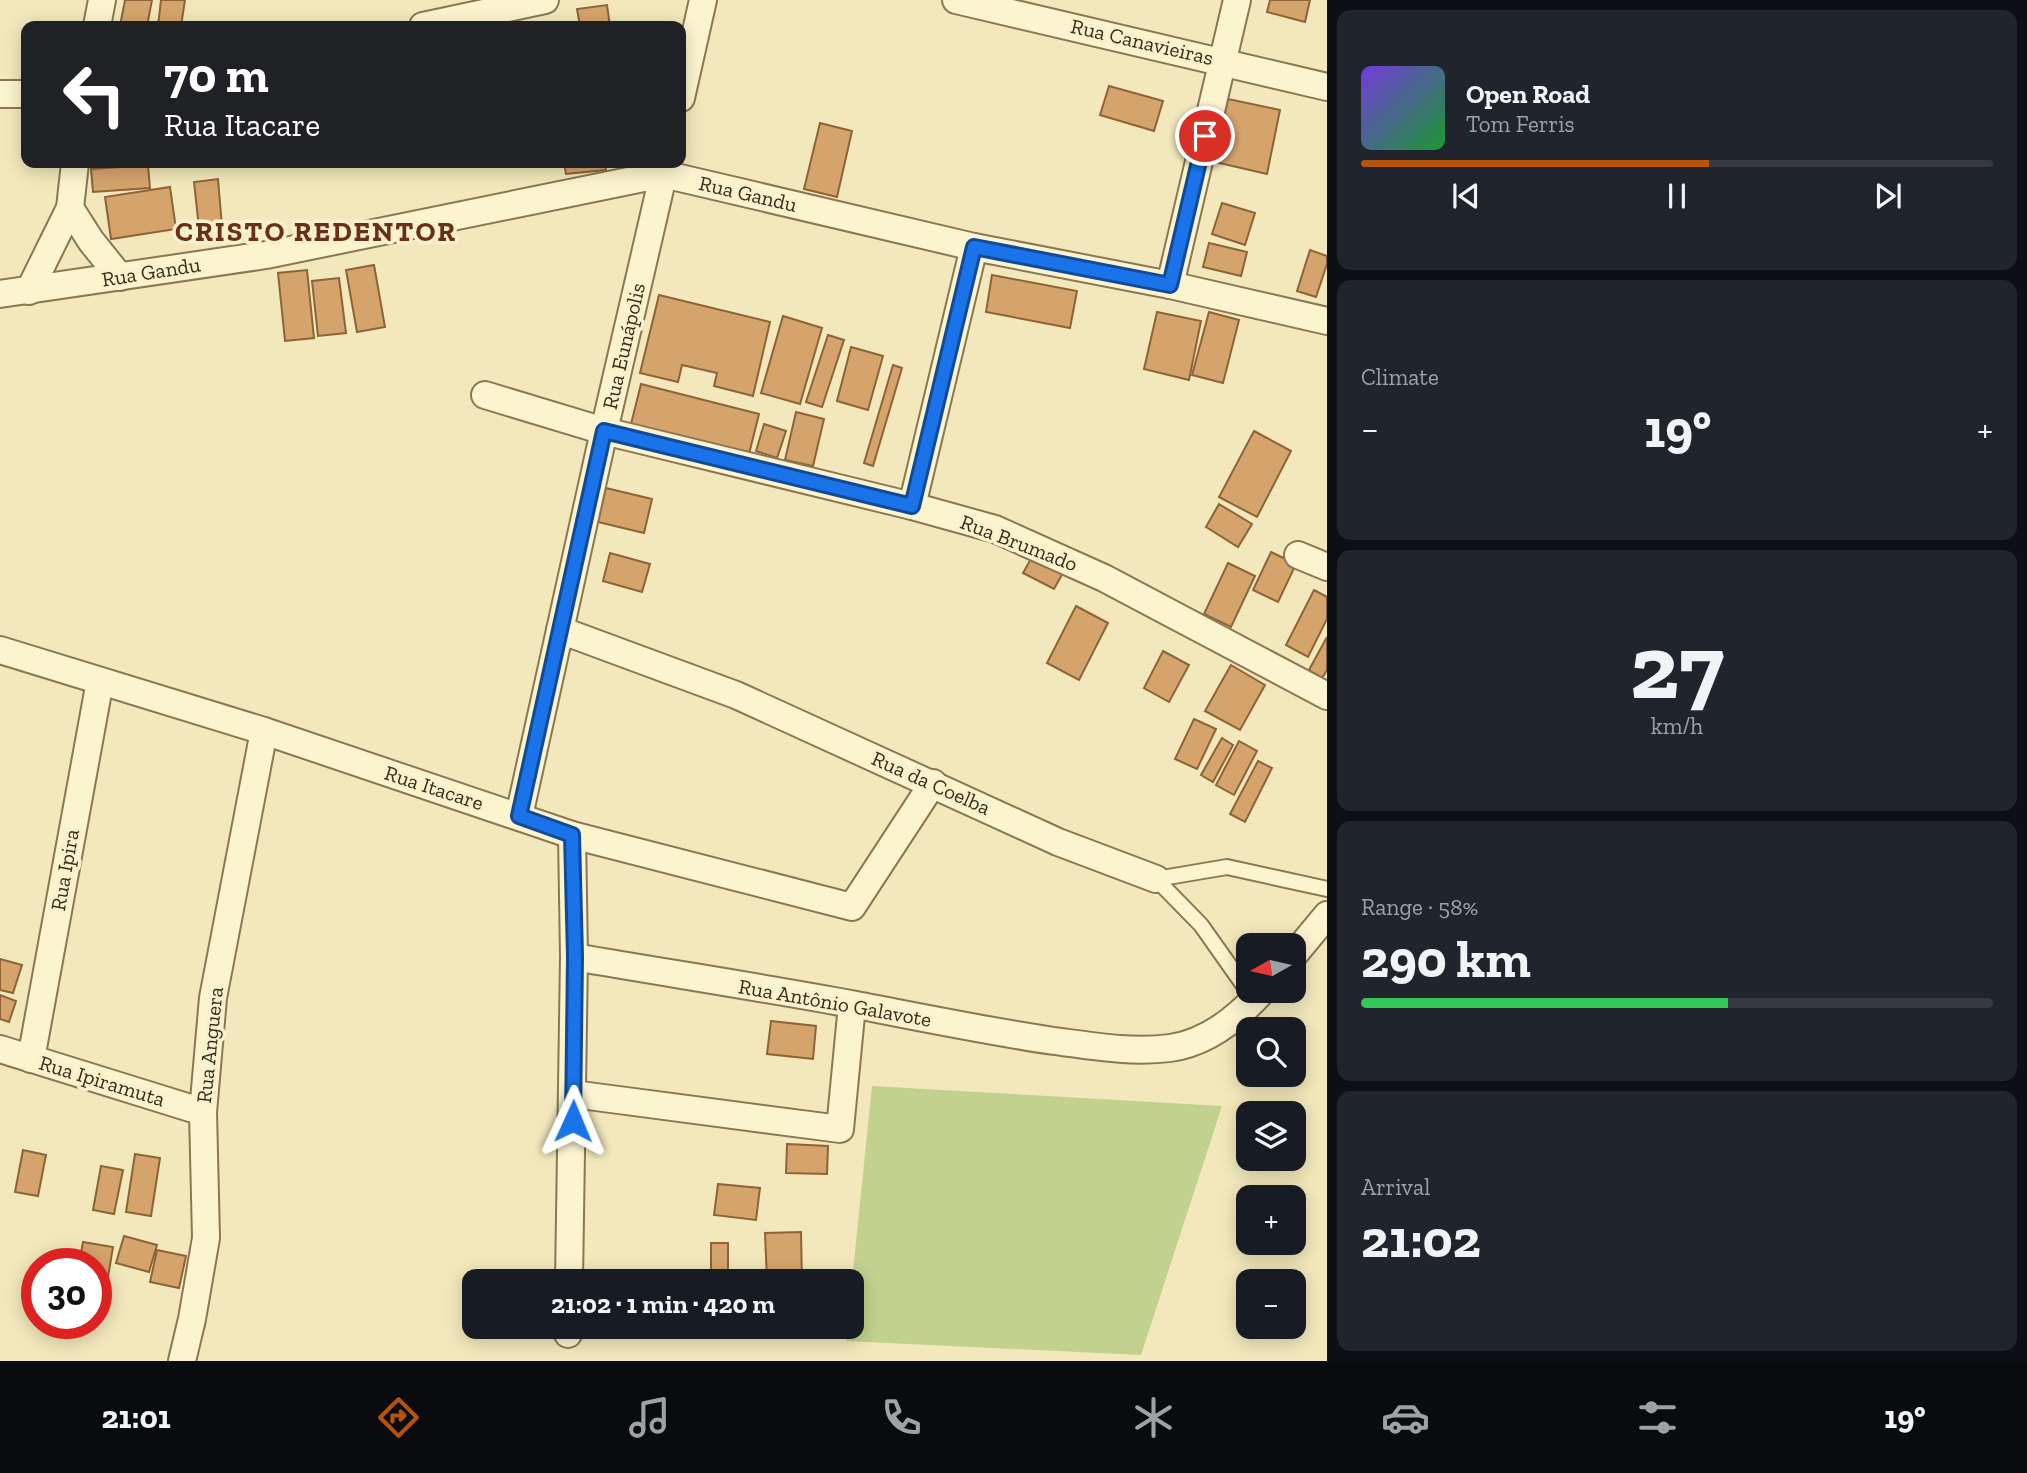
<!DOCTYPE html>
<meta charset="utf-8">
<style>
:root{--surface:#171b24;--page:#20242c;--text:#f1f3f6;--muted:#9ea1a6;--line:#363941;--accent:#b45309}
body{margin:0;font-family:"Zilla Slab",serif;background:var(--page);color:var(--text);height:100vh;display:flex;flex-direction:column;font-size:26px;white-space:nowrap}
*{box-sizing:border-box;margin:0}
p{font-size:23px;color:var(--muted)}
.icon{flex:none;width:38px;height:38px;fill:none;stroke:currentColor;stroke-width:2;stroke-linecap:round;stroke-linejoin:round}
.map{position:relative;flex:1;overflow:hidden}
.drawer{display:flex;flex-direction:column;gap:10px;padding:10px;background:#0d0f14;width:700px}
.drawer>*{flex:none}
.hud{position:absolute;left:21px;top:21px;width:665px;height:147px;border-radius:14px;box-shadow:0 4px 18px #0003;background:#202124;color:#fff;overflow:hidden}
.needle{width:46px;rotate:262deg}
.fabs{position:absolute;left:1236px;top:933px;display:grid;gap:14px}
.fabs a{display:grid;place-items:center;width:70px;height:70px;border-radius:14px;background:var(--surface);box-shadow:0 4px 18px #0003;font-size:35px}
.speed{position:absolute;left:21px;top:1248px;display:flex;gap:14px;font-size:35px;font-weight:700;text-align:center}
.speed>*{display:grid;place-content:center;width:91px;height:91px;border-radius:50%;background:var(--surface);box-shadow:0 4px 18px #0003;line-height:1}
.speed .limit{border:10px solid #d22;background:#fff;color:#111}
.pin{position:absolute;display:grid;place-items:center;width:60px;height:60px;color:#fff;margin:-30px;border:4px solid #fff;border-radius:50%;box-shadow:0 2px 7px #0007}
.me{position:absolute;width:77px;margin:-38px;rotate:1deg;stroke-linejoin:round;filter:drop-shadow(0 0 5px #0008)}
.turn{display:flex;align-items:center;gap:24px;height:147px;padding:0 28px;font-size:32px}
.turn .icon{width:91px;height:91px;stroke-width:2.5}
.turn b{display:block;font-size:49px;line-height:60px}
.big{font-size:52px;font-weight:700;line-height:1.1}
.drawer .widget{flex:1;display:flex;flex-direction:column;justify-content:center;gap:10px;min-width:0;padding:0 24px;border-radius:14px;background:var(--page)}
.drawer .dial{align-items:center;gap:0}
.dial b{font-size:91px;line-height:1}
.song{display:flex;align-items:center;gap:21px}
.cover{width:84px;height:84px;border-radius:10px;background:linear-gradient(135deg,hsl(260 70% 55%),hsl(130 70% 35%))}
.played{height:7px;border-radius:4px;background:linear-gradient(90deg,var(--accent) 55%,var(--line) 55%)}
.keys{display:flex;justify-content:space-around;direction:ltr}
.heat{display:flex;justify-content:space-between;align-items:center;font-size:38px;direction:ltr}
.charge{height:10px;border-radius:5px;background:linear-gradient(90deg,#34c759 58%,var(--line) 0)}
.trip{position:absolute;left:462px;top:1269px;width:402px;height:70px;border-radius:14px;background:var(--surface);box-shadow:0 4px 18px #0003;font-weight:700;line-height:70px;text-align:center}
.tabs{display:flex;height:112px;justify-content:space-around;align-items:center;background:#090b0e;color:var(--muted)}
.tabs .icon{width:49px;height:49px}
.tabs .on{color:var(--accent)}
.tabs b{font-size:32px;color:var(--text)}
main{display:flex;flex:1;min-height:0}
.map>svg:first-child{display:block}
.green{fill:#c2d18e}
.building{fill:#d5a46d;stroke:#8d6337;stroke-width:2}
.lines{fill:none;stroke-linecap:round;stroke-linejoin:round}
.lane-casing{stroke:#8b7753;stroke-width:18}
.street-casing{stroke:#8b7753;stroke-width:30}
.lane{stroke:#fcf4cf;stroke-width:14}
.street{stroke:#fcf4cf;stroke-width:26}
.route-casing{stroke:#114b97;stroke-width:18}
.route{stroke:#1a73e8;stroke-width:12}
.labels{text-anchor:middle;stroke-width:7;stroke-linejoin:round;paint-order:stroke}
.street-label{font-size:21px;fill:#392c1a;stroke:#f9f1cc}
.district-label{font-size:28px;font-weight:bold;letter-spacing:2px;fill:#6a3015;stroke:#f9f1cc}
</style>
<main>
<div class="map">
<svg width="1327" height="1361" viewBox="0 0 1327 1361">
<rect width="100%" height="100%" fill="#f2e8bb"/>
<!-- green -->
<path class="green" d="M872 1086 1222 1106 1141 1355 846 1341 848 1327 852 1326V1281Z"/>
<!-- building -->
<g class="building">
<path d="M125 0H152L147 26H120Z"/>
<path d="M161 0H185L181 26H158Z"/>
<path d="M1270 0H1310L1305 22 1267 12Z"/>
<path d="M607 5 610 26H580L577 9Z"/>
<path d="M1109 86 1163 101 1154 131 1100 115Z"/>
<path d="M1228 99 1280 110 1267 174 1215 162Z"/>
<path d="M820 123 852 131 837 197 804 189Z"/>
<path d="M564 163H605L606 170 566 174Z"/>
<path d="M148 165 150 188 93 192 91 169Z"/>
<path d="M218 179 222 226 199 228 194 182Z"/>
<path d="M170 187 176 229 111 239 105 197Z"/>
<path d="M1222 203 1255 213 1245 245 1212 234Z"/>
<path d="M1209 243 1247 252 1241 276 1203 267Z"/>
<path d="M1310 250 1327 256V264L1316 297 1297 291Z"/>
<path d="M374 265 385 327 357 332 346 270Z"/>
<path d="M307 270 314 338 285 341 278 273Z"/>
<path d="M992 275 1077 291 1070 328 986 312Z"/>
<path d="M339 278 346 333 318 336 312 281Z"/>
<path d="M659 295 770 322 753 396 714 386 717 373 682 365 678 382 640 373Z"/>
<path d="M1157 312 1201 321 1189 380 1144 369Z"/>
<path d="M1209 312 1239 320 1223 383 1192 375Z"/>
<path d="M783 316 822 328 800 404 761 393Z"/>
<path d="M828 335 844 340 822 407 806 402Z"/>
<path d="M851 347 883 356 868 410 837 401Z"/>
<path d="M893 365 902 368 873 466 864 463Z"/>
<path d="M641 384 759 414 749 454 631 424Z"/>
<path d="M796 412 824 419 813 466 785 460Z"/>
<path d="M764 424 786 431 777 458 756 451Z"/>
<path d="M1254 431 1291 451 1257 517 1219 497Z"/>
<path d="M606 488 652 499 644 533 598 522Z"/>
<path d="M1219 504 1252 524 1238 547 1206 527Z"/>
<path d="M1271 552 1296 564 1278 602 1253 590Z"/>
<path d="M610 553 650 564 642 592 603 581Z"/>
<path d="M1033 555 1064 571 1054 589 1023 573Z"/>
<path d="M1228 563 1255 576 1231 627 1204 614Z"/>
<path d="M1314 590 1327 597V619L1308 657 1286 645Z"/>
<path d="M1076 606 1108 623 1079 680 1047 663Z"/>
<path d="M1327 637V670L1322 678 1309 670Z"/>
<path d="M1163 651 1189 665 1169 702 1144 688Z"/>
<path d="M1231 665 1265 685 1240 730 1205 711Z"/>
<path d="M1194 719 1216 729 1197 769 1175 759Z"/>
<path d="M1222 738 1233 745 1213 782 1201 775Z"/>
<path d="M1239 741 1257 751 1234 795 1216 785Z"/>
<path d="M1258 761 1272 768 1245 822 1230 814Z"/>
<path d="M0 959 22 965 13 993 0 990Z"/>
<path d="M0 995 16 1001 9 1022 0 1019Z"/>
<path d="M771 1021 816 1026 813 1059 767 1054Z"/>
<path d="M787 1144 828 1146 827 1174 786 1173Z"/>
<path d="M23 1150 46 1155 38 1196 15 1192Z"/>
<path d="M135 1154 160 1158 151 1216 126 1212Z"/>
<path d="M101 1166 123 1170 114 1214 93 1210Z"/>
<path d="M718 1184 760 1188 756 1220 714 1215Z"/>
<path d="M801 1232 802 1281H767L765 1233Z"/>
<path d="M124 1236 157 1245 149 1272 116 1263Z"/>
<path d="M83 1242 113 1247 108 1277 96 1275V1264H79Z"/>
<rect x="711" y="1243" width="17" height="38"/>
<path d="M157 1250 186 1256 179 1288 150 1282Z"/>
</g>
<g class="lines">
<defs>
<g id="lane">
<path d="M1156 879 1227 867 1327 889"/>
<path d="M1156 879 1201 925 1254 1000"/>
</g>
<g id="street">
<path d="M956 0 1327 87"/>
<path d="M97 26 102 0"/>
<path d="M423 26 545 0"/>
<path d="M0 94H26"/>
<path d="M681 98 703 0"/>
<path d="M70 208 91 241 120 277"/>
<path d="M1170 285 1237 0"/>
<path d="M29 291 70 208 75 163"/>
<path d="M0 294 266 255 663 174 974 247 1170 285 1327 321"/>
<path d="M485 395 604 431 912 506 995 529 1104 578 1327 696"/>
<path d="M912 506 974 247"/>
<path d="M1298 555 1327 567"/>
<path d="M560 630 736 695 1058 842 1156 879"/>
<path d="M0 650 264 731 572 835 852 907 933 783"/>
<path d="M519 816 604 431 666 163"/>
<path d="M1293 956 1327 915"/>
<path d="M574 957C667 973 759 987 851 1004 919 1017 986 1031 1054 1041 1092 1046 1132 1053 1170 1048 1207 1043 1239 1017 1263 990"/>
<path d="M0 1049 203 1112"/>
<path d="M31 1059 100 681"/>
<path d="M573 1094 840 1129 852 1005"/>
<path d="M569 1281 574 957 572 835"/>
<path d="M568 1334V1326"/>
<path d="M182 1361 192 1319 206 1238 203 1112 213 998 264 731"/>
</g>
</defs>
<!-- lane casing -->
<use href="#lane" class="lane-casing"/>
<!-- street casing -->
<use href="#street" class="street-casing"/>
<!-- lane -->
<use href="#lane" class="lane"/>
<!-- street -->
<use href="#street" class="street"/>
</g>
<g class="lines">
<defs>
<path id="route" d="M573 1121 575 957 572 835 519 816 604 431 912 506 974 247 1170 285 1205 136"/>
</defs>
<!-- route casing -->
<use href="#route" class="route-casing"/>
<!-- route -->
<use href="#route" class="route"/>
</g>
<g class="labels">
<!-- street labels -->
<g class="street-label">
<text transform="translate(1142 42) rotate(13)" y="7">Rua Canavieiras</text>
<text transform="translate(748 194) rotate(13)" y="7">Rua Gandu</text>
<text transform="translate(151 272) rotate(-9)" y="7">Rua Gandu</text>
<text transform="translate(624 346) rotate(-77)" y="7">Rua Eunápolis</text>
<text transform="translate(1019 543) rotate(21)" y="7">Rua Brumado</text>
<text transform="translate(931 783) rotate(24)" y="7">Rua da Coelba</text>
<text transform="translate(434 788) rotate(18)" y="7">Rua Itacare</text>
<text transform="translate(65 870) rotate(-80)" y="7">Rua Ipira</text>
<text transform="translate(835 1003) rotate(10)" y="7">Rua Antônio Galavote</text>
<text transform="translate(210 1045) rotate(-84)" y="7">Rua Anguera</text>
<text transform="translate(102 1081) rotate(17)" y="7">Rua Ipiramuta</text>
</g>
<!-- district labels -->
<g class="district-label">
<text x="316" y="241">CRISTO REDENTOR</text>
</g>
</g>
</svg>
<div class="fabs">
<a><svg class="needle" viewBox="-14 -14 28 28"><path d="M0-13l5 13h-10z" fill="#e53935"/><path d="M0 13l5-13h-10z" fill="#9ea1a6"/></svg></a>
<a><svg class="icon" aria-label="search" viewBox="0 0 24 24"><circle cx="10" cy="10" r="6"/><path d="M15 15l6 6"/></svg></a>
<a><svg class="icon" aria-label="layers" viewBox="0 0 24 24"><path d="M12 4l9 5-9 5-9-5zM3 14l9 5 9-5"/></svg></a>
<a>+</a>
<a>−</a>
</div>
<div class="speed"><div class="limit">30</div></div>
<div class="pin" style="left:1205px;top:136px;background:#d93025"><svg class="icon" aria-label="arrive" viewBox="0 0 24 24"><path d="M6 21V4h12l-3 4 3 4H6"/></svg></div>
<svg class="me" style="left:573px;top:1121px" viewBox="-20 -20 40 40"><path d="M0-17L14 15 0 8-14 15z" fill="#1a73e8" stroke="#fff" stroke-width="4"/></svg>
<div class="trip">21:02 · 1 min · 420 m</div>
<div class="hud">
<div class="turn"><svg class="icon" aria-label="left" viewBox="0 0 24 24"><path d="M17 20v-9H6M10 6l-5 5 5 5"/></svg><div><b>70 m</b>Rua Itacare</div></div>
</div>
</div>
<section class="drawer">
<div class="widget">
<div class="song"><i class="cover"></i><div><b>Open Road</b><p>Tom Ferris</p></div></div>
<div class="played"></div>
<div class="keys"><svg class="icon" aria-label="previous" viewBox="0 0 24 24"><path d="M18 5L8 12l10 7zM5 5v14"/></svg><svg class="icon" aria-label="pause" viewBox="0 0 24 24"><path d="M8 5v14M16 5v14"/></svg><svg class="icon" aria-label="next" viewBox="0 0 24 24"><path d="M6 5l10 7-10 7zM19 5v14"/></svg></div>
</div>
<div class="widget"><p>Climate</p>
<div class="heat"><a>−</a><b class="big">19°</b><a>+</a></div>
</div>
<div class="widget dial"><b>27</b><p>km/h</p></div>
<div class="widget"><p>Range · 58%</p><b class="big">290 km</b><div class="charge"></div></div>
<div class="widget"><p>Arrival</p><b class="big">21:02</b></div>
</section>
</main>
<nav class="tabs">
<b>21:01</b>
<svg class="icon on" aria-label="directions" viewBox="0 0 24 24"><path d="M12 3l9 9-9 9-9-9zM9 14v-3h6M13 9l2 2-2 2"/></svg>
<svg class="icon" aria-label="music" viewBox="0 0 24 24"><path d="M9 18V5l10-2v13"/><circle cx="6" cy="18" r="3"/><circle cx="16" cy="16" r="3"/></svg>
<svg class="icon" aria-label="phone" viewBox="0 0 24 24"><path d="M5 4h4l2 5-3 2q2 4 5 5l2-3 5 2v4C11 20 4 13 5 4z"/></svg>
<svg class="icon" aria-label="climate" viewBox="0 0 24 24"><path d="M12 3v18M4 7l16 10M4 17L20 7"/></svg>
<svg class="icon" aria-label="car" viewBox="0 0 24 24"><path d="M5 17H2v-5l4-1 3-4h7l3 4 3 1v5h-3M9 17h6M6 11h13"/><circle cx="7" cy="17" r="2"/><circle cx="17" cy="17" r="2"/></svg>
<svg class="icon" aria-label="filters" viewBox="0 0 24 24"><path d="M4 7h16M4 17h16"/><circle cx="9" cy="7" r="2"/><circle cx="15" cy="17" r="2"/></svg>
<b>19°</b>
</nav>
